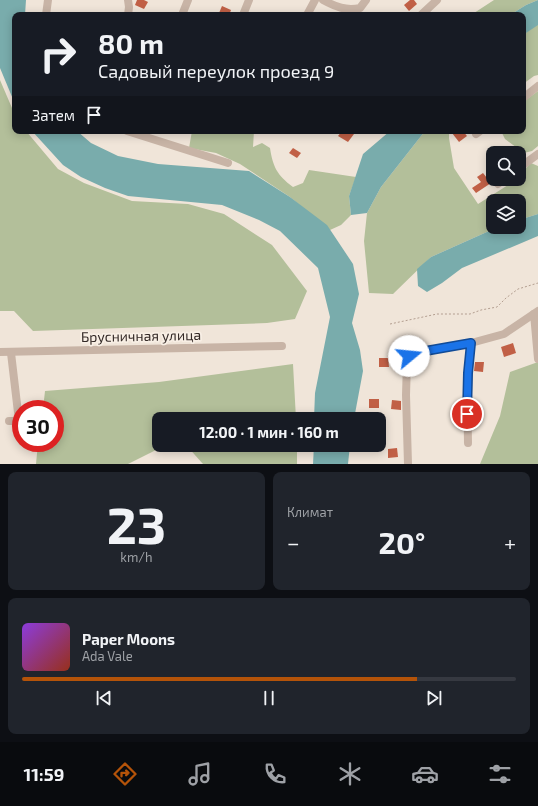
<!DOCTYPE html>
<html lang="ru">
<meta charset="utf-8">
<style>
:root{--surface:#171b24;--page:#20242c;--text:#f1f3f6;--muted:#9ea1a6;--line:#363941;--accent:#b45309}
body{margin:0;font-family:"Exo 2",sans-serif;background:var(--page);color:var(--text);height:100vh;display:flex;flex-direction:column;font-size:15px;white-space:nowrap}
*{box-sizing:border-box;margin:0}
p{font-size:13px;color:var(--muted)}
.icon{flex:none;width:22px;height:22px;fill:none;stroke:currentColor;stroke-width:2;stroke-linecap:round;stroke-linejoin:round}
.map{position:relative;height:464px;overflow:hidden}
.details{display:flex;flex-direction:column;gap:8px;padding:8px;background:#0d0f14;flex:1}
.details>*{flex:none}
.guide{position:absolute;left:12px;top:12px;width:514px;height:122px;border-radius:8px;box-shadow:0 2px 10px #0003;background:#171b24;color:var(--text);overflow:hidden}
.controls{position:absolute;left:486px;top:146px;display:grid;gap:8px}
.controls a{display:grid;place-items:center;width:40px;height:40px;border-radius:8px;background:var(--surface);box-shadow:0 2px 10px #0003;font-size:20px}
.speed{position:absolute;left:12px;top:400px;display:flex;gap:8px;font-size:20px;font-weight:700;text-align:center}
.speed>*{display:grid;place-content:center;width:52px;height:52px;border-radius:50%;background:var(--surface);box-shadow:0 2px 10px #0003;line-height:1}
.speed .limit{border:6px solid #d22;background:#fff;color:#111}
.pin{position:absolute;display:grid;place-items:center;width:34px;height:34px;color:#fff;margin:-17px;border:2px solid #fff;border-radius:50%;box-shadow:0 1px 4px #0007}
.me{position:absolute;width:44px;margin:-22px;rotate:73deg;stroke-linejoin:round;filter:drop-shadow(0 0 3px #0008)}
.turn{display:flex;align-items:center;gap:14px;height:84px;padding:0 20px;font-size:18px}
.turn .icon{width:52px;height:52px;stroke-width:2.5}
.turn b{display:block;font-size:28px;line-height:34px}
.then{display:flex;align-items:center;height:38px;padding:0 20px;background:#0003;gap:8px;font-size:15px}
.big{font-size:30px;font-weight:700;line-height:1.1}
.details .card{flex:1;display:flex;flex-direction:column;justify-content:center;gap:6px;min-width:0;padding:0 14px;border-radius:8px;background:var(--page)}
.details .dial{align-items:center;gap:0}
.dial b{font-size:52px;line-height:1}
.song{display:flex;align-items:center;gap:12px}
.cover{width:48px;height:48px;border-radius:6px;background:linear-gradient(135deg,hsl(270 70% 55%),hsl(10 70% 35%))}
.played{height:4px;border-radius:2px;background:linear-gradient(90deg,var(--accent) 80%,var(--line) 80%)}
.keys{display:flex;justify-content:space-around;direction:ltr}
.heat{display:flex;justify-content:space-between;align-items:center;font-size:22px;direction:ltr}
.details .tiles{flex:1;display:grid;gap:8px;grid-template-columns:1fr 1fr}
.card:last-child{grid-column:span 2}
.trip{position:absolute;left:152px;top:412px;width:234px;height:40px;border-radius:8px;background:var(--surface);box-shadow:0 2px 10px #0003;font-weight:700;line-height:40px;text-align:center}
.dock{display:flex;height:64px;justify-content:space-around;align-items:center;background:#090b0e;color:var(--muted)}
.dock .icon{width:28px;height:28px}
.dock .selected{color:var(--accent)}
.dock b{font-size:18px;color:var(--text)}
.map>svg:first-child{display:block}
.green{fill:#b3bf9a}
.water{fill:#79acac}
.building{fill:#c16046}
.lines{fill:none;stroke-linecap:round;stroke-linejoin:round}
.path{stroke:#b39e90;stroke-width:1;stroke-dasharray:2 2;stroke-linecap:butt}
.minor{stroke:#c8b4a6;stroke-width:8}
.route-casing{stroke:#114b97;stroke-width:10}
.route{stroke:#1a73e8;stroke-width:7}
.labels{text-anchor:middle;stroke-width:3.5;stroke-linejoin:round;paint-order:stroke}
.street-label{font-size:14px;fill:#342a27;stroke:#f8efe5}
</style>
<div class="map">
<svg width="538" height="464" viewBox="0 0 538 464">
<rect width="100%" height="100%" fill="#f0e5d9"/>
<!-- green -->
<g class="green">
<path d="M494 0H538L526 5 510 15H471Z"/>
<path d="M536 25H538V75L534 76 523 84V35Z"/>
<path d="M0 80 15 115V131H26L58 169 84 183 132 201 188 204 224 214 272 245 307 291 295 319 267 323 33 331 14 311H0Z"/>
<path d="M538 91V146L532 151 524 153 505 139 501 131H523V102Z"/>
<path d="M192 131H254L253 147 262 143 270 148C273 167 277 175 293 187L303 183 309 170 356 177 349 196 351 215 341 225 330 230 290 197 240 164 216 153 189 148Z"/>
<path d="M425 131H449V138L454 168 478 204 511 183 515 179H519V175L531 163 538 166V214L519 220V201H493V227H498L431 257 393 294 369 293 364 241 367 213 381 187Z"/>
<path d="M538 362V464H480L500 416 510 372Z"/>
<path d="M293 364 296 419H159V445H166L128 464H36L38 443H55V409H43L45 391 159 382Z"/>
<path d="M186 445H297V464H203Z"/>
</g>
<!-- water -->
<g class="water">
<path d="M0 0H26L25 15H15V104L0 68Z"/>
<path d="M538 0V25L523 35V15H510L526 5Z"/>
<path d="M32 131H77L91 143 118 156 158 164 249 171 290 197 327 225 353 264 359 294 352 323 360 350 363 371 354 419H314L315 393 330 317 318 268 280 231 259 220 222 205 128 196 105 188 81 177 63 165Z"/>
<path d="M390 131H425L381 187 367 213 351 215 349 196 363 154Z"/>
<path d="M538 214V236L462 268 442 283 427 292 418 286 417 269 431 257 498 227H519V220Z"/>
<path d="M314 445H350L348 464H313Z"/>
</g>
<!-- building -->
<g class="building">
<path d="M137 0H144L148 2 144 9 135 5Z"/>
<path d="M410 0H414L417 4 409 11 404 5Z"/>
<path d="M222 6 231 10 229 15H224L219 13Z"/>
<path d="M342 131H349L354 134 348 142 338 136Z"/>
<path d="M456 131H463L467 136 459 142 452 133Z"/>
<path d="M293 148 301 153 297 158 289 153Z"/>
<path d="M483 173 491 183 476 193 472 188 481 182 477 177Z"/>
<path d="M513 343 516 353 504 357 501 347Z"/>
<path d="M427 357V365H419V358Z"/>
<path d="M379 358H388L389 367H379Z"/>
<path d="M475 362H484L483 372 474 371Z"/>
<rect x="369" y="399" width="10" height="9"/>
<path d="M392 400 401 401V410L391 409Z"/>
<path d="M397 448 398 457 388 458V449Z"/>
</g>
<g class="lines">
<!-- path -->
<path class="path" d="M390 324 437 314H470L481 310 497 307 506 298 518 289 538 283"/>
<!-- minor -->
<g class="minor">
<path d="M128 0 129 7 128 15"/>
<path d="M323 0C336 7 346 11 360 8L366 0"/>
<path d="M46 15 48 0"/>
<path d="M182 15 188 0"/>
<path d="M243 15 249 0"/>
<path d="M307 15 315 0"/>
<path d="M421 15 437 0"/>
<path d="M523 98 538 86"/>
<path d="M127 131 228 163"/>
<path d="M476 134 480 131"/>
<path d="M519 168 538 154"/>
<path d="M498 184 504 179"/>
<path d="M534 314 538 359"/>
<path d="M0 352 282 346"/>
<path d="M9 421H19L11 353"/>
<path d="M468 443C467 409 468 376 471 343"/>
<path d="M408 464 406 395 407 362 409 356 414 353 471 343 504 334 538 311"/>
</g>
</g>
<g class="lines">
<defs>
<path id="route" d="M409 356 414 353 471 343 468 373 467 414"/>
</defs>
<!-- route casing -->
<use href="#route" class="route-casing"/>
<!-- route -->
<use href="#route" class="route"/>
</g>
<g class="labels">
<!-- street labels -->
<g class="street-label">
<text transform="translate(141 336) rotate(-1)" y="5">Брусничная улица</text>
</g>
</g>
</svg>
<div class="controls">
<a><svg class="icon" aria-label="search" viewBox="0 0 24 24"><circle cx="10" cy="10" r="6"/><path d="M15 15l6 6"/></svg></a>
<a><svg class="icon" aria-label="layers" viewBox="0 0 24 24"><path d="M12 4l9 5-9 5-9-5zM3 14l9 5 9-5"/></svg></a>
</div>
<div class="speed"><div class="limit">30</div></div>
<div class="pin" style="left:467px;top:414px;background:#d93025"><svg class="icon" aria-label="arrive" viewBox="0 0 24 24"><path d="M6 21V4h12l-3 4 3 4H6"/></svg></div>
<svg class="me" style="left:409px;top:356px" viewBox="-20 -20 40 40"><circle r="19" fill="#fff"/><path d="M0-13L10 11 0 6-10 11z" fill="#1a73e8"/></svg>
<div class="trip">12:00 · 1 мин · 160 m</div>
<div class="guide">
<div class="turn"><svg class="icon" aria-label="right" viewBox="0 0 24 24"><path d="M7 20v-9h11M14 6l5 5-5 5"/></svg><div><b>80 m</b>Садовый переулок проезд 9</div></div>
<div class="then">Затем<svg class="icon" aria-label="arrive" viewBox="0 0 24 24"><path d="M6 21V4h12l-3 4 3 4H6"/></svg></div>
</div>
</div>
<section class="details">
<div class="tiles">
<div class="card dial"><b>23</b><p>km/h</p></div>
<div class="card"><p>Климат</p>
<div class="heat"><a>−</a><b class="big">20°</b><a>+</a></div>
</div>
<div class="card">
<div class="song"><i class="cover"></i><div><b>Paper Moons</b><p>Ada Vale</p></div></div>
<div class="played"></div>
<div class="keys"><svg class="icon" aria-label="previous" viewBox="0 0 24 24"><path d="M18 5L8 12l10 7zM5 5v14"/></svg><svg class="icon" aria-label="pause" viewBox="0 0 24 24"><path d="M8 5v14M16 5v14"/></svg><svg class="icon" aria-label="next" viewBox="0 0 24 24"><path d="M6 5l10 7-10 7zM19 5v14"/></svg></div>
</div>
</div>
</section>
<nav class="dock">
<b>11:59</b>
<svg class="icon selected" aria-label="directions" viewBox="0 0 24 24"><path d="M12 3l9 9-9 9-9-9zM9 14v-3h6M13 9l2 2-2 2"/></svg>
<svg class="icon" aria-label="music" viewBox="0 0 24 24"><path d="M9 18V5l10-2v13"/><circle cx="6" cy="18" r="3"/><circle cx="16" cy="16" r="3"/></svg>
<svg class="icon" aria-label="phone" viewBox="0 0 24 24"><path d="M5 4h4l2 5-3 2q2 4 5 5l2-3 5 2v4C11 20 4 13 5 4z"/></svg>
<svg class="icon" aria-label="climate" viewBox="0 0 24 24"><path d="M12 3v18M4 7l16 10M4 17L20 7"/></svg>
<svg class="icon" aria-label="car" viewBox="0 0 24 24"><path d="M5 17H2v-5l4-1 3-4h7l3 4 3 1v5h-3M9 17h6M6 11h13"/><circle cx="7" cy="17" r="2"/><circle cx="17" cy="17" r="2"/></svg>
<svg class="icon" aria-label="filters" viewBox="0 0 24 24"><path d="M4 7h16M4 17h16"/><circle cx="9" cy="7" r="2"/><circle cx="15" cy="17" r="2"/></svg>
</nav>
